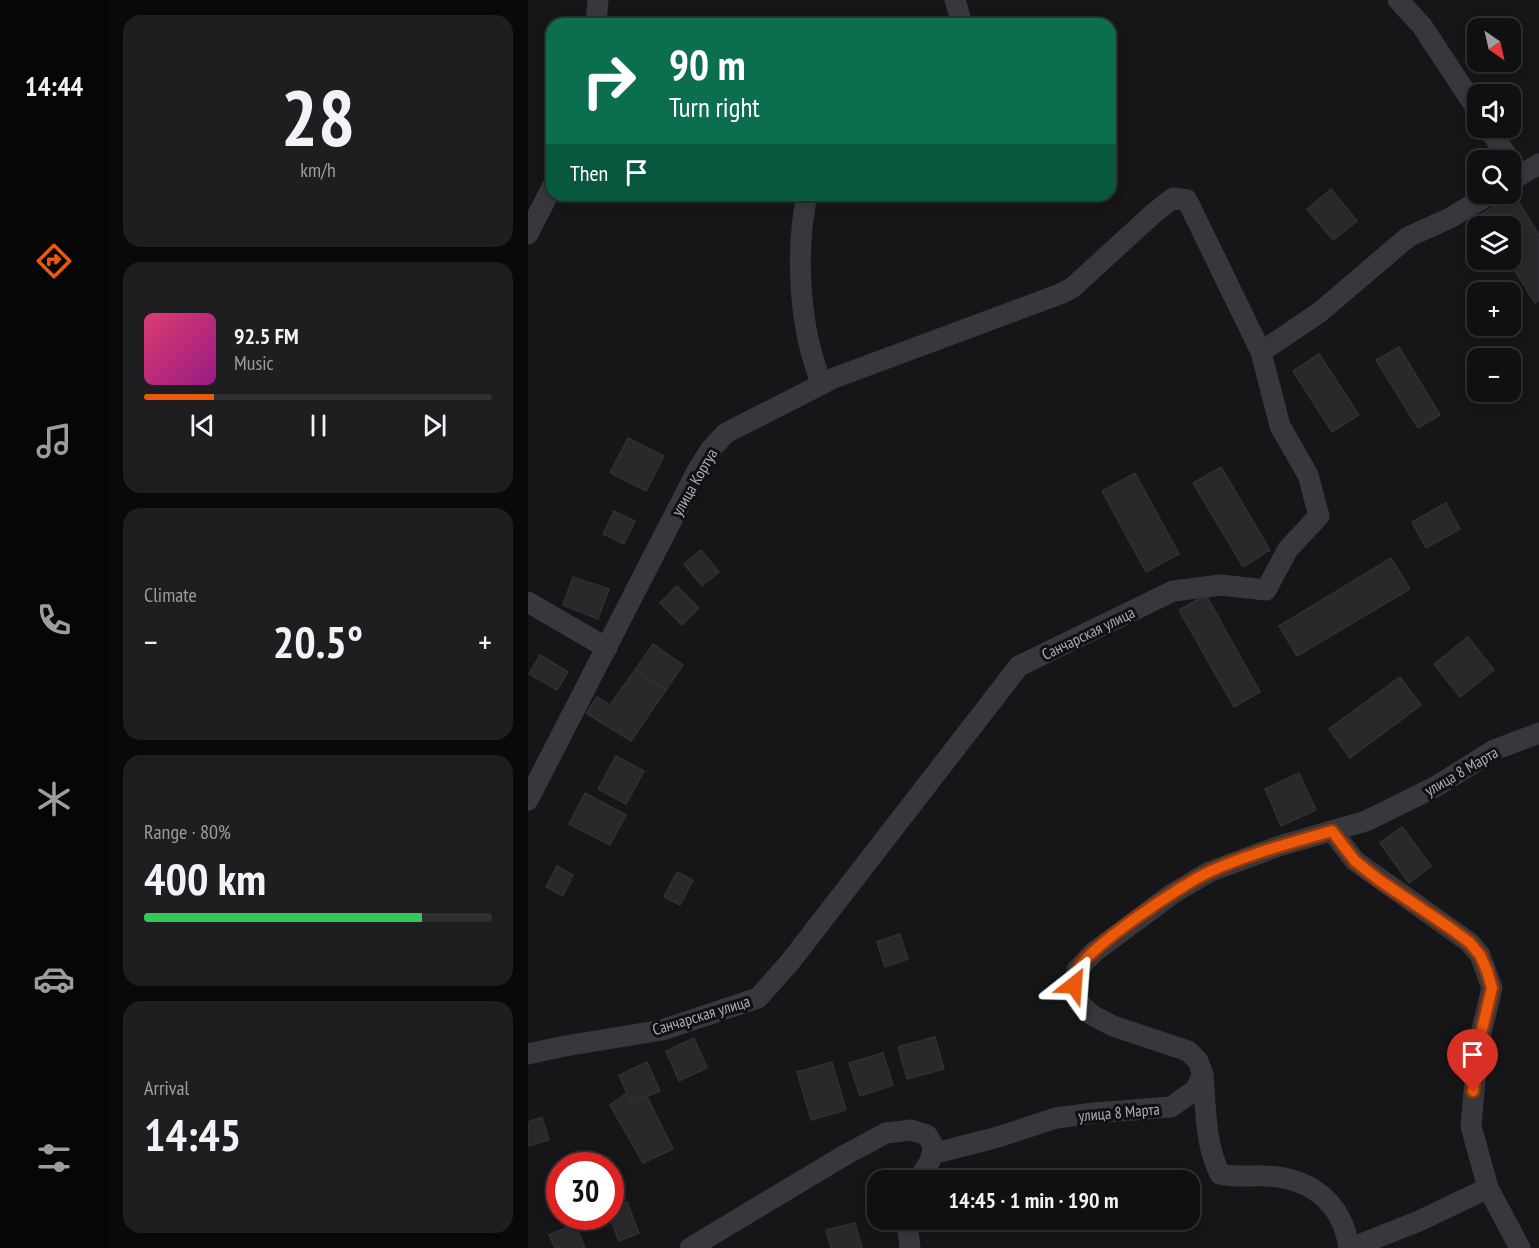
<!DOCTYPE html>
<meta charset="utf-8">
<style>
:root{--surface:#101012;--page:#1e1e20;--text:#f1f3f6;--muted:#9c9d9f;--line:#303032;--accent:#ea580c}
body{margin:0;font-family:"PT Sans Narrow",sans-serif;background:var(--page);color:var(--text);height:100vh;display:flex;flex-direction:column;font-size:22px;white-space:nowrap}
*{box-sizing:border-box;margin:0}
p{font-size:20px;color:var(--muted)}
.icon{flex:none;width:33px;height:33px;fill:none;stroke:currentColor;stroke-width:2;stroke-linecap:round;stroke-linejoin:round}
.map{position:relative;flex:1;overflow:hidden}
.sheet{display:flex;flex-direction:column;gap:15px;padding:15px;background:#09090a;width:420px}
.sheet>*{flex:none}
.hud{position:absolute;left:18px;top:18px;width:570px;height:183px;border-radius:18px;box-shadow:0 3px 9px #0003,0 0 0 2px var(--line);background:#0b6e4f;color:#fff;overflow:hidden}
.needle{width:39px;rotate:146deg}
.tools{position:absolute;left:939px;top:18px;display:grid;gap:12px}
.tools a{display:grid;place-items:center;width:54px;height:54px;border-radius:12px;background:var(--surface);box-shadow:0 3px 9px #0003,0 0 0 2px var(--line);font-size:30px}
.speed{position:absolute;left:18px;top:1152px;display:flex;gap:12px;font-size:30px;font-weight:700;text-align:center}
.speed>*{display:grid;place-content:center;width:78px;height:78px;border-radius:50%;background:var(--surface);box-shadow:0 3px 9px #0003,0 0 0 2px var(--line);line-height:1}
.speed .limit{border:9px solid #d22;background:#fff;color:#111}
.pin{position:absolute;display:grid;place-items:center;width:51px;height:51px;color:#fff;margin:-62px -26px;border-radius:50% 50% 50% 0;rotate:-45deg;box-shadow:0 0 6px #0007}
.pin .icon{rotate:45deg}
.me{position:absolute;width:66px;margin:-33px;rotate:28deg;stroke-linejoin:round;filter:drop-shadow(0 0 4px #0008)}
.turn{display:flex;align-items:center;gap:21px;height:126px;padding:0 24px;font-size:27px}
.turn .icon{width:78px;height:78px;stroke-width:2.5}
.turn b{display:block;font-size:42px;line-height:51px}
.then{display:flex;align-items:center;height:57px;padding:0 24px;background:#0003;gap:12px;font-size:22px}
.big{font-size:45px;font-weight:800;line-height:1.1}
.sheet .widget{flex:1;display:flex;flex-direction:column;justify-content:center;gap:9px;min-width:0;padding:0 21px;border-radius:18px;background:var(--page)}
.sheet .dial{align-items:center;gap:0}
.dial b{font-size:78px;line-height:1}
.song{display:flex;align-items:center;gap:18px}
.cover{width:72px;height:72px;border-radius:9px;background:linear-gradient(135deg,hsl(340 70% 55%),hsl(310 70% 35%))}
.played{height:6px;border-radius:3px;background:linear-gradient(90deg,var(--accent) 20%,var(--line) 20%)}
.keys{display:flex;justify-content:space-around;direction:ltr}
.heat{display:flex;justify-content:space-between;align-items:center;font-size:33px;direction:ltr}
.charge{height:9px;border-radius:4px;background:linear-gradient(90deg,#34c759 80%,var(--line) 0)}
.trip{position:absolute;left:339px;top:1170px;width:333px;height:60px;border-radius:18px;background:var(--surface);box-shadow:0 3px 9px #0003,0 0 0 2px var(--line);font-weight:800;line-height:60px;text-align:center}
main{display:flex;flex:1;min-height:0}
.menu{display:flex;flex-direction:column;width:108px;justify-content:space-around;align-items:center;background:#060607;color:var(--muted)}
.menu .icon{width:42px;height:42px}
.menu .active{color:var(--accent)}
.menu b{font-size:27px;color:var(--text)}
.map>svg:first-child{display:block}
.building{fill:#29292c;stroke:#303034;stroke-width:1.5}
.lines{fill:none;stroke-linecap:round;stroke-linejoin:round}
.minor{stroke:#37383d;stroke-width:21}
.route-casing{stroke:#983908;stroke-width:15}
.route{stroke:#ea580c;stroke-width:10}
.labels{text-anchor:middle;stroke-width:6;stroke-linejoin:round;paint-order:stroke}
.street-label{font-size:16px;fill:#a8adb8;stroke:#111113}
</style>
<main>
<nav class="menu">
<b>14:44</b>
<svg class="icon active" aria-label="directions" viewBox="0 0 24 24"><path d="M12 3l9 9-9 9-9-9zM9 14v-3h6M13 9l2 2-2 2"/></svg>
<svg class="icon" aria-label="music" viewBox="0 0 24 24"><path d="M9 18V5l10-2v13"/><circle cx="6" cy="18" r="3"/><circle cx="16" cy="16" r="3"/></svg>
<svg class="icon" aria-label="phone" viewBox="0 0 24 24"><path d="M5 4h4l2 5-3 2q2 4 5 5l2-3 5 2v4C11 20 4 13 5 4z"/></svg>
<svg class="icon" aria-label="climate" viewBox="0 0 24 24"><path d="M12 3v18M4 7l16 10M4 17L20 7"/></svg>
<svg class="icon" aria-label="car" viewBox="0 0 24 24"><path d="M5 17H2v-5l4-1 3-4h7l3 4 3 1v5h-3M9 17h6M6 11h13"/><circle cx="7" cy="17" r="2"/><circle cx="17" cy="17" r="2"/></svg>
<svg class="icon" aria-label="filters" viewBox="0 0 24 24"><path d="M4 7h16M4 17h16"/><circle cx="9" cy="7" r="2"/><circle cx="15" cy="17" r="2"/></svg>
</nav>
<section class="sheet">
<div class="widget dial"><b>28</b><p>km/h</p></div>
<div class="widget">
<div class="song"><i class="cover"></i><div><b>92.5 FM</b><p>Music</p></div></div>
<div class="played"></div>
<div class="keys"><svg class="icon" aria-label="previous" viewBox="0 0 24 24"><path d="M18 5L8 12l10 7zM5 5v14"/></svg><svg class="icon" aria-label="pause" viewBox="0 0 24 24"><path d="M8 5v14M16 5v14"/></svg><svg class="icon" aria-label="next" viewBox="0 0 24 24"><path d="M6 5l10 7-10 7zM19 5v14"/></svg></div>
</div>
<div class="widget"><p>Climate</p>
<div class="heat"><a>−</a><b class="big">20.5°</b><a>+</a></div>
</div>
<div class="widget"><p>Range · 80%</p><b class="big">400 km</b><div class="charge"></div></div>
<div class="widget"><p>Arrival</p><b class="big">14:45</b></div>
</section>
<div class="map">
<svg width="1011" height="1248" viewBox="0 0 1011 1248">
<rect width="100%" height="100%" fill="#161618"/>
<!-- building -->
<g class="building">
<path d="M803 189 829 221 805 240 779 209Z"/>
<path d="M986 194 1011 235V300L1007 303 980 260H982V226H960L952 215Z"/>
<path d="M871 347 912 415 890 428 848 360Z"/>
<path d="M791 354 831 415 804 432 765 371Z"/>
<path d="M100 438 136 456 118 491 82 473Z"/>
<path d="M693 467 742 550 715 567 665 483Z"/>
<path d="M607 473 651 554 618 572 574 491Z"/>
<path d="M918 503 932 529 898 548 884 522Z"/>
<path d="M86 511 107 521 96 544 75 534Z"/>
<path d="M173 550 191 572 174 586 156 564Z"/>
<path d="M863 558 882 589 769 656 751 626Z"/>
<path d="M45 577 81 589 70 619 35 605Z"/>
<path d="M149 586 171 608 154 625 132 603Z"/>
<path d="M678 595 732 692 706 707 651 610Z"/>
<path d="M940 637 966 670 932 697 906 664Z"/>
<path d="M125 644 155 665 138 690 107 670Z"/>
<path d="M12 655 40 672 29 690 1 674Z"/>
<path d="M107 670 138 690 103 741 58 713 69 697 82 705Z"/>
<path d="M872 677 893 705 822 758 801 729Z"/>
<path d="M88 756 116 771 98 804 70 789Z"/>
<path d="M771 773 788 810 753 826 737 789Z"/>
<path d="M57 793 98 815 82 845 41 824Z"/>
<path d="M874 827 903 866 881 883 852 843Z"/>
<path d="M29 866 45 875 35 896 18 887Z"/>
<path d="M149 872 165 880 152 905 136 897Z"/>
<path d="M372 934 380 959 357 967 349 942Z"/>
<path d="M407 1037 416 1069 379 1079 370 1047Z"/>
<path d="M166 1038 179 1068 151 1081 138 1051Z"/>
<path d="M355 1053 365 1085 332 1096 321 1063Z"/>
<path d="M119 1062 132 1091 103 1103 91 1075Z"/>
<path d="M304 1062 318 1110 283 1120 269 1072Z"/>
<path d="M99 1093 103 1103 119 1097 145 1149 115 1163 82 1105Z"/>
<path d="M14 1117 21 1140 0 1146V1122Z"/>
<path d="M99 1202 111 1233 91 1241 81 1216 82 1208Z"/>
<path d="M327 1223 334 1248H303L298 1230Z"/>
<path d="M47 1224 57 1248H27L21 1235Z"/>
</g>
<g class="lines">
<!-- minor -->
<g class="minor">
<path d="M427 0 434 24"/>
<path d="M870 0 894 26 950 111"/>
<path d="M68 24 70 0"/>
<path d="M960 128 982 160"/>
<path d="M982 181 1011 164"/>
<path d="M279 195C267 253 271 329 294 384"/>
<path d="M0 234 24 187"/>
<path d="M733 352 792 312 880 237 922 218 962 194"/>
<path d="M0 602 79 648"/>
<path d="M0 800 169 471 183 449 198 433 306 378 532 294 544 288 626 213 645 198 659 200 733 352 752 426 780 475 791 516 760 549 738 590 693 585 645 591 491 666 262 962 230 998 134 1030 37 1046 0 1054"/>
<path d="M804 831 827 861 941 942 952 955 964 988 950 1046 943 1126 960 1188 992 1248"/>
<path d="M675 1075C678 1109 677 1144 692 1174 708 1178 722 1175 738 1176 783 1177 815 1204 821 1248"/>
<path d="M404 1154 470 1137 528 1118 566 1113 643 1107 667 1090 675 1075 670 1061 660 1051 585 1026 564 1015 551 1003 546 985 549 970 566 952 644 894 681 872 751 846 838 821 907 787 966 750 1011 733"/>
<path d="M379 1220 382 1248"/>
<path d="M162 1248 317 1155 358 1133 383 1130 399 1135 406 1147 402 1161 390 1180"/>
<path d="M823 1248 891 1221 960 1188"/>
</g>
</g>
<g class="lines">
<defs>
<path id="route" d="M546 985C547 981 547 975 549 971 560 947 655 884 681 872 720 854 763 843 804 831L827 861 851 880 922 928 941 942 952 955 959 971 964 988 950 1046 945 1091"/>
</defs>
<!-- route casing -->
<use href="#route" class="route-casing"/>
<!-- route -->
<use href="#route" class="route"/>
</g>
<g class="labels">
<!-- street labels -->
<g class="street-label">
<text transform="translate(166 482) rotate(-60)" y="6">улица Кортуа</text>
<text transform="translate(560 633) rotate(-26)" y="6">Санчарская улица</text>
<text transform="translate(933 771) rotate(-30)" y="6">улица 8 Марта</text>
<text transform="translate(173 1015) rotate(-17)" y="6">Санчарская улица</text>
<text transform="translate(591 1112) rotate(-5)" y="6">улица 8 Марта</text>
</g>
</g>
</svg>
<div class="tools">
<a><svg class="needle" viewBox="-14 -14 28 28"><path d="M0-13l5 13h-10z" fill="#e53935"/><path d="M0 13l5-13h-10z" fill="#9c9d9f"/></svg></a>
<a><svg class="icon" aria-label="sound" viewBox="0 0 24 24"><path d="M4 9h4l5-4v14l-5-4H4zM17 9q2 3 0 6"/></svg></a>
<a><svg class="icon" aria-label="search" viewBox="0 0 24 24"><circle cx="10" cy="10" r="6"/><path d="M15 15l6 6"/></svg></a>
<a><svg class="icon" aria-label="layers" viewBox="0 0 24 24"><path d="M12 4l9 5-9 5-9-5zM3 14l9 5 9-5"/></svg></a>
<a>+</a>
<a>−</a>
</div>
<div class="speed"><div class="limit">30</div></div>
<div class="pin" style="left:945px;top:1091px;background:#d93025"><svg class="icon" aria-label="arrive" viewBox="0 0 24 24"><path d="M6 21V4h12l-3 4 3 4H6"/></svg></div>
<svg class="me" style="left:546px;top:985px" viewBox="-20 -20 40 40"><path d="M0-17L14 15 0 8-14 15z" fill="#ea580c" stroke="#fff" stroke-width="4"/></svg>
<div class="trip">14:45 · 1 min · 190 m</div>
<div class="hud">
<div class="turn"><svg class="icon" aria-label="right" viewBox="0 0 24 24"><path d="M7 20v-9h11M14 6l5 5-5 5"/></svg><div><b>90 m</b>Turn right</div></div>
<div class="then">Then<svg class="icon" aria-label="arrive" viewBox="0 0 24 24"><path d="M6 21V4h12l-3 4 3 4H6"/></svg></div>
</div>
</div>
</main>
